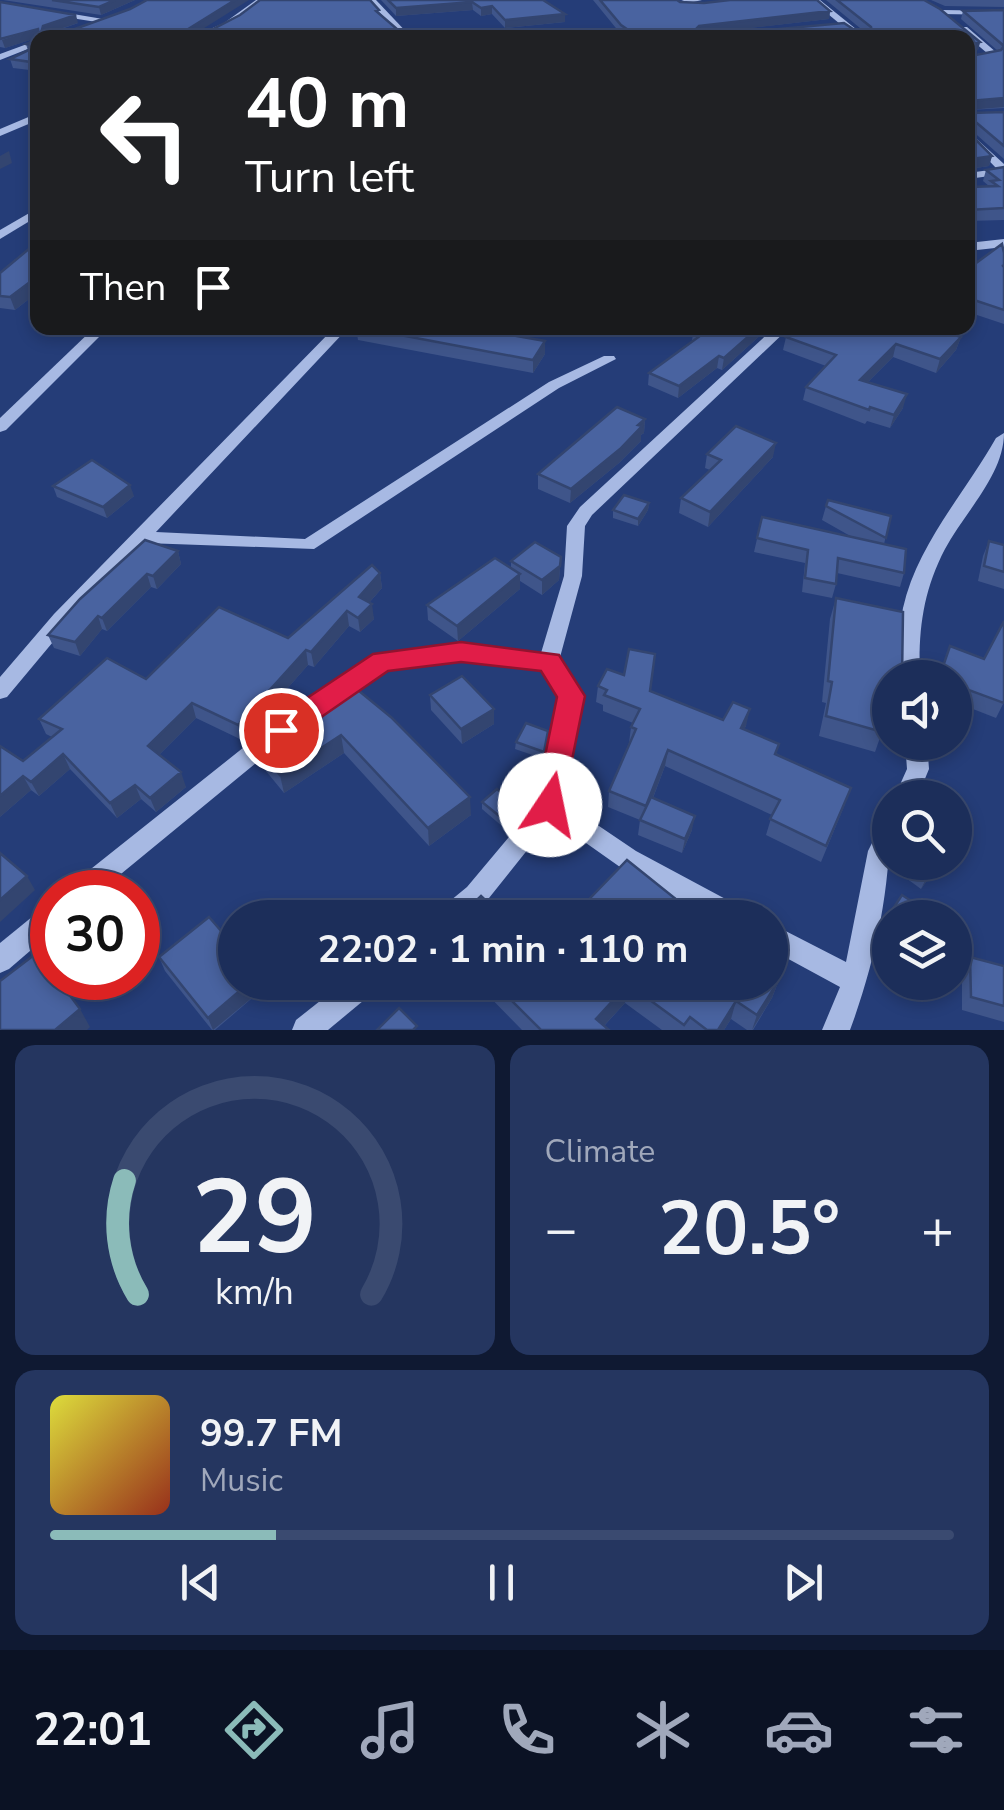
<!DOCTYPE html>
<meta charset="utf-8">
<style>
:root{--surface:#1c2e5a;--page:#253660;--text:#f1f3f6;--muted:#a0a8bb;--line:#3a4a70;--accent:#8bbbb9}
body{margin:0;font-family:"Nunito Sans",sans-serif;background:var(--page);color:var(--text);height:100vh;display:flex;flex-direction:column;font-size:38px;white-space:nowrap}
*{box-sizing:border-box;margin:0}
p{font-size:32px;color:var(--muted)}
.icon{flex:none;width:55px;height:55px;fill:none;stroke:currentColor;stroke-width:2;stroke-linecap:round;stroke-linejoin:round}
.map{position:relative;height:1030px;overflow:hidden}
.panel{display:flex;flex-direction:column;gap:15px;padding:15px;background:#0f1932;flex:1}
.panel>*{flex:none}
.guide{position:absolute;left:30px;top:30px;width:945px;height:305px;border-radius:20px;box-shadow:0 5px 15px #0003,0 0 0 2px var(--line);background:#202124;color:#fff;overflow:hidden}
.buttons{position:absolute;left:872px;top:660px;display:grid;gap:20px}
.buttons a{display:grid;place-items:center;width:100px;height:100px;border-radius:50%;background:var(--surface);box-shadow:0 5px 15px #0003,0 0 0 2px var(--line);font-size:50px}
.speed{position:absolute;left:30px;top:870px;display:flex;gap:20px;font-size:50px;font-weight:700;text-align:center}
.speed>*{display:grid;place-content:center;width:130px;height:130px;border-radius:50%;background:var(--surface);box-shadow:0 5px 15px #0003,0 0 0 2px var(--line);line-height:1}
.speed .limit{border:15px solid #d22;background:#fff;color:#111}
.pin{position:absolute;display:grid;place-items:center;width:85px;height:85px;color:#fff;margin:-42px;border:5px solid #fff;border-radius:50%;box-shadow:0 2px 10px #0007}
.me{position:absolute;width:110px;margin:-55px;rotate:11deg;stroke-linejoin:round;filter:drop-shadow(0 0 8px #0008)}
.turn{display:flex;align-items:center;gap:35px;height:210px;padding:0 50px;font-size:45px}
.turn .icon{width:130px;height:130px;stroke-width:2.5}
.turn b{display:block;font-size:70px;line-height:85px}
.then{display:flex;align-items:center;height:95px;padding:0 50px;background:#0003;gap:20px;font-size:38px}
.big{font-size:75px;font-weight:700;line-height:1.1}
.panel .tile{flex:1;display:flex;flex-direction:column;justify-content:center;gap:15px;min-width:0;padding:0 35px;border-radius:20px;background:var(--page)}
.panel .dial{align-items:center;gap:0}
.dial svg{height:260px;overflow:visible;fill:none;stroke:var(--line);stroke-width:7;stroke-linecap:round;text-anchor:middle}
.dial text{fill:var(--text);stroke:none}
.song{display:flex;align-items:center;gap:30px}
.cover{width:120px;height:120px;border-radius:15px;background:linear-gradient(135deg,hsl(60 70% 55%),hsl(10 70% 35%))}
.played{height:10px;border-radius:5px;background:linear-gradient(90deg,var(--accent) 25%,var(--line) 25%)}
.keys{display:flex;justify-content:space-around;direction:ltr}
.heat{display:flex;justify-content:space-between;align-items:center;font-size:55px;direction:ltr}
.panel .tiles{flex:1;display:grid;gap:15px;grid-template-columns:1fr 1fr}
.tile:last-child{grid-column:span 2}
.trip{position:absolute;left:218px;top:900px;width:570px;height:100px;border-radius:50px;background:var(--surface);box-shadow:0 5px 15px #0003,0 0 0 2px var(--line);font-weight:700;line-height:100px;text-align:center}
.dock{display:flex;height:160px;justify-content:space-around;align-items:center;background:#0b1224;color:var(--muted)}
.dock .icon{width:70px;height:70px}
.dock .selected{color:var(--accent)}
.dock b{font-size:45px;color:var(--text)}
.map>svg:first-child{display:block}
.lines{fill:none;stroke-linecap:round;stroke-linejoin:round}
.minor{fill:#a7b9e3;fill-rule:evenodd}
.wall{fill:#3f558a}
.shaded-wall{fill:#334570}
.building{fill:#4963a0;stroke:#334570;stroke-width:2.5}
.route{fill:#e11d48;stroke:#92132f;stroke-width:2.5}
</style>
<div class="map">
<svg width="1004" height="1030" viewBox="0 0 1004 1030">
<rect width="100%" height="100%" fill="#253d78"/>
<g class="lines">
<!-- minor -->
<g class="minor">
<path d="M256 0H265C244 18 219 38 190 38L224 23Z"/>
<path d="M368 0H376L412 38H403Z"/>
<path d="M684 0H702L680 5 676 3Z"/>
<path d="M811 0H820L867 38H857Z"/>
<path d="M943 10 1004 11V15L940 14Z"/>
<path d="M55 11 103 19 107 21 103 23 52 15Z"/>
<path d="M961 27H967L997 53V57L968 61V55L987 53 961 31Z"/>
<path d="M38 40V45L0 60V54Z"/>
<path d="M38 113V120L0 136V129Z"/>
<path d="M968 131 1004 164V174L968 179V173L997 169 968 139Z"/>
<path d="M38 208V216L0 239V230Z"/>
<path d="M1004 239V247L968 251V243Z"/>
<path d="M94 328H108L6 430 0 432V418Z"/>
<path d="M334 328H348L156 532 305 539 549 382 604 356H614L616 359 559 388 314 549 145 543 68 624 7 697 0 699V677L54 614Z"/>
<path d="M774 328H789L592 515 585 526 582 576 559 661 581 697 562 801 636 851 746 910 749 918H712L620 867 552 819 485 903 467 918H436L439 910 467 887 539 801 560 698 543 669 461 660 387 668 289 736 99 892H69L72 884 273 724 375 656 461 644 541 653 564 576 567 526 580 507Z"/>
<path d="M1004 433C1004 475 964 513 945 549 923 591 918 631 920 678H900C899 654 898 631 903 608 917 545 965 493 996 438Z"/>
<path d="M905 742H927L929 769 917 798H894L907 769Z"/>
<path d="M890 820C890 891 875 963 850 1030H822L840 987 770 949V923L846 962 868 851 882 823Z"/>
<path d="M52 904V932L9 969 0 973V943L43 908Z"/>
<path d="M344 982H379L375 991 328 1030H292L296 1020Z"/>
</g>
</g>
<!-- wall -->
<g class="wall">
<path d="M3 0H135L101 15Z"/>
<path d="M381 0H543L565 14V22L505 28 492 14 481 16 473 10 396 16Z"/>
<path d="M593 0H677L680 2 704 3 730 0H817L830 11 829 19 705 33H734L844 23 859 33H866L826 0H924L940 9 980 42 978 50 968 52V38H627L620 33Z"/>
<path d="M931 0H1004V7L945 6Z"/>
<path d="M0 2 78 23 53 32 200 30 379 14 397 37H39L5 48 0 47Z"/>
<path d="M1004 10V108L970 110 971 113 1004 112V159L969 128 968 132 992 156 989 166 969 169 968 168V53L971 56 998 51 961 19 963 11Z"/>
<path d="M38 39V71L13 68 10 59 28 51 26 44Z"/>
<path d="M1004 167V220L968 221V187L989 186 983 181 986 170Z"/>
<path d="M38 243V292L15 310 0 308V273Z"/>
<path d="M1004 253V324L968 312V269Z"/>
<path d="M356 328H472L545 341V354L533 373 358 340Z"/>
<path d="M694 328H765L764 332 722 370 717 368 678 398 648 385 649 373 694 340H692Z"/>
<path d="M786 337H961L956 350 936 373 893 357 868 382 903 408 890 428 867 421 865 424 803 400 806 387 826 366 783 350Z"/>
<path d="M645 419 644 433 641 435V441L619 463 570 503 538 489V474Z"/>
<path d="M707 454 773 457 708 527 679 513 681 498 710 470 705 468Z"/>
<path d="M53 486 134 496 107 518 57 497Z"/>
<path d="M649 503 648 510 638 526 613 518V510Z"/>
<path d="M826 506 891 516 884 544 904 573 900 587 837 573 836 584 832 598 802 592 805 563 754 552 762 517 852 537 822 520Z"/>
<path d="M989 541 1004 545V589L978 581 983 556Z"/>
<path d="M178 551 181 564 157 589 151 587 107 631 102 629 80 656 54 648 48 635Z"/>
<path d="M561 557 559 580 542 595 520 581V589L458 641 428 620 427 605 511 568V561Z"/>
<path d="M380 573 382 588 369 603 374 619 360 632 349 626 314 667 308 665 242 740 196 718 159 755 186 787 156 812 141 799 117 818 70 769 39 796 31 790 0 817 23 761 52 737 46 734 39 719 146 679 288 638Z"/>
<path d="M836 598 890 678V717L884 716 882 732 875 752 819 736 826 703 822 702 830 619Z"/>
<path d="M950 646 984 659 1004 702 996 718 955 702V678H938Z"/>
<path d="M353 686 471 815 429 846 344 753 284 793 261 765 256 747Z"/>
<path d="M598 686 650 691 723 720 746 726 744 729 845 804 821 862 766 835 772 815 665 766 653 798 692 830 682 853 638 835 640 820 608 807 609 791 629 743 631 727 633 723 603 711V705L596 702Z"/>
<path d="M430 695 494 709V724L462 744 431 710Z"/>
<path d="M548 738 544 759 515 749 516 742Z"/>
<path d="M482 802 518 814 503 827 482 809Z"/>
<path d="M894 862H940L921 889 891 867Z"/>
<path d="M887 918H890V929L884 925Z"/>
<path d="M159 957 264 988 215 1030H212L165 971Z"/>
<path d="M970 957 1004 966V1022L962 1010V970Z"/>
<path d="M779 980 772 998 753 1030H747L731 1019 724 1030H662L625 1003 604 1026 609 1030H522L475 982H770Z"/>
</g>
<!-- shaded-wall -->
<g class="shaded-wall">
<path d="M115 0H135L101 15 99 7Z"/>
<path d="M235 0H249L193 35 185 31Z"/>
<path d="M472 2 473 10 396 16V8Z"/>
<path d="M492 6V14L481 16V8Z"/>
<path d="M830 11 829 19 698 34 695 30 699 26Z"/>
<path d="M565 14V22L505 28V20Z"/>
<path d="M76 15 78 23 45 34 41 33 43 26Z"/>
<path d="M38 29 40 37 5 48 2 40Z"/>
<path d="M397 29V37L378 38V31Z"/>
<path d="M345 31 346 38H332Z"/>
<path d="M980 42 978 50 968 52V44Z"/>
<path d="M1004 98V107L968 110V101Z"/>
<path d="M9 151 12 163 0 169V156Z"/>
<path d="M992 156 989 166 969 169 972 159Z"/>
<path d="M38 276V292L15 310 10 297Z"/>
<path d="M758 328H765L764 332 722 370 724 358Z"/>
<path d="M961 337 956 350 936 373 940 359Z"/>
<path d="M545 341V354L533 373V360Z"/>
<path d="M896 344 893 357 857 393 860 380Z"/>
<path d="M719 356 717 368 678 398 679 386Z"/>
<path d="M907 394 903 408 890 428 894 415Z"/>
<path d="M645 419 644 433 641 435V441L619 463 570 503 571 489Z"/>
<path d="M776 443 773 457 708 527 710 512Z"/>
<path d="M130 485 134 496 107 518 103 507Z"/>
<path d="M649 503 648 510 638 526V519Z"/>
<path d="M178 551 181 564 157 589 153 576Z"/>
<path d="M561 557 559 580 542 595V580Z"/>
<path d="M380 573 382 588 361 612 359 597Z"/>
<path d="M147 574 151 587 107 631 102 618Z"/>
<path d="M520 574V589L458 641 457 626Z"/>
<path d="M372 604 374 619 360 632 358 618Z"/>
<path d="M347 611 349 626 314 667 311 652Z"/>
<path d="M98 616 102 629 80 656 75 642Z"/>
<path d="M306 650 308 665 242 740 238 725Z"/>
<path d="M192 703 196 718 153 761 148 746Z"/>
<path d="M494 709V724L462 744 461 729Z"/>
<path d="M750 709 746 726 737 744 741 728Z"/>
<path d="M341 735 344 753 284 793 280 775Z"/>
<path d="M668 750 665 766 644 821 646 806Z"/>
<path d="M63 754 70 769 39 796 31 782Z"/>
<path d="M181 772 186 787 156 812 150 798Z"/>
<path d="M23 776 31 790 0 817V796Z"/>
<path d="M135 785 141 799 117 818 110 803Z"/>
<path d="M470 797 471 815 429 846 428 828Z"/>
<path d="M518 806V814L503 827V819Z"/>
<path d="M695 816 692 830 682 853 685 839Z"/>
<path d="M937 862H940L921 889 928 875Z"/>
<path d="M27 876 35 890 0 922V900Z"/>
<path d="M779 980 772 998 752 1030 757 1015Z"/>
<path d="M250 982H262L264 988 213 1030 208 1018Z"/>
<path d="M628 984 625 1003 600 1030 596 1019Z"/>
<path d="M736 1001 731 1019 724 1030H718Z"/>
<path d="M80 1009 90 1027 87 1030H55Z"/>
</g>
<!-- building -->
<g class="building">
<path d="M52 0H115L99 7Z"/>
<path d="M147 0H235L185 31 211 30 240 15 260 0H370L379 10 376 11 397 29 378 31 386 38H355L345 31 332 38H209L181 33 172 38H39L38 29 0 39V2L76 15 43 26 41 33 72 30 130 9Z"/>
<path d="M388 0H543L565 14 505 20 492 6 481 8 472 2 396 8Z"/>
<path d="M600 0H677L680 2 704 3 730 0H817L830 11 699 26 695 30 699 33H734L844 23 859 33 872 32 871 27 837 0H924L940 9 980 42 968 44V38H640L621 25Z"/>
<path d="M1004 10V46L963 11Z"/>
<path d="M38 39V63L10 59 37 46 26 44Z"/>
<path d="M1004 46V98L968 101 971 113 1004 112V146L971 118 968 132 992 156 972 159 968 156V53L971 56 1001 50Z"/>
<path d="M1004 167V208L968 210V187L998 186 991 181 999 180 986 170Z"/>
<path d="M36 243H38V276L10 297 0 296V273Z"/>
<path d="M1002 244 1004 253V265L1002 266H1004V310L968 298V269Z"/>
<path d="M363 328H472L545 341 533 360Z"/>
<path d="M694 328H758L724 358 719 356 679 386 649 373 704 333Z"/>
<path d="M796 328H935L961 337 940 359 896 344 860 380 907 394 894 415 870 407 869 410 806 387 836 355 786 337Z"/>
<path d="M617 407 645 419 638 425 642 426 620 449 571 489 538 474Z"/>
<path d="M736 426 776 443 710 512 681 498 721 460 707 454Z"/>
<path d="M92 460 130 485 103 507 53 486Z"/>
<path d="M624 495 649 503 638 519 613 510Z"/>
<path d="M828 500 891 516 886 538 826 506Z"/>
<path d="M762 517 906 549 904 573 838 558 836 584 805 578 808 550 757 538Z"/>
<path d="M145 540 178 551 153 576 147 574 102 618 98 616 75 642 48 635 80 599Z"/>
<path d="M989 541 1004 545V572L984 566Z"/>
<path d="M535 542 561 557 560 566 542 580 511 561Z"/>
<path d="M495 558 520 574 457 626 427 605Z"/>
<path d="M372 565 380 573 359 597 372 604 358 618 347 611 311 652 306 650 238 725 192 703 148 746 181 772 150 798 135 785 110 803 63 754 31 782 23 776 0 796V746L23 761 62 729 39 719 107 658 146 679 219 607 288 638Z"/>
<path d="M836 598 903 612 902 678H890V695L887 694 882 732 826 716 832 682 828 681Z"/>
<path d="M1004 621V703L955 685V678H939L950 646 984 659Z"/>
<path d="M629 649 655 654 650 691 723 720 733 702 750 709 741 728 779 744 775 754 851 788 826 846 770 819 780 800 668 750 646 806 609 791 636 729 631 727 640 709 604 695 607 690 598 686 607 669 624 675Z"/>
<path d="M462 676 494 709 461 729 430 695Z"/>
<path d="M353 686 392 718 470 797 428 828 341 735 280 775 256 747Z"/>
<path d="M526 723 548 731 544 752 516 742Z"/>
<path d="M497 789 518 806 503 819 482 802Z"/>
<path d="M651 797 695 816 685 839 640 820Z"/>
<path d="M0 853 27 876 0 900Z"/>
<path d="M627 860 687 908 681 913 687 918H571Z"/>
<path d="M911 862H937L928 875Z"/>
<path d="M902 895 922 908 916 918H890V920L887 918Z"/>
<path d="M481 896 504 918H458Z"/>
<path d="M209 917 235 947V982H250L208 1018 159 957Z"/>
<path d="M38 952 52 972V978H57L80 1009 55 1030H0V981Z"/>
<path d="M970 957 1004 966V1006L971 997Z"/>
<path d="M770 974 779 980 757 1015 736 1001 718 1030H707L690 1017 684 1025 628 984 596 1019 609 1030H541L493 982H770Z"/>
<path d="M399 1008 417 1026 413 1030H377Z"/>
</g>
<!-- route -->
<path class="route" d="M461 642 559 655 585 696 561 814 550 818 539 814 535 805 557 697 541 671 461 662 388 671 291 738 281 742 271 738 267 730 271 722 373 654Z"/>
</svg>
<div class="buttons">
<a><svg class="icon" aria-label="sound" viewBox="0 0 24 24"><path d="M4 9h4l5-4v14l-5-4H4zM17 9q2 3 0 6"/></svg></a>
<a><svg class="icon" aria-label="search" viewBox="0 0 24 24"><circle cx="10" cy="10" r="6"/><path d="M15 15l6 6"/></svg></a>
<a><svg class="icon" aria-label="layers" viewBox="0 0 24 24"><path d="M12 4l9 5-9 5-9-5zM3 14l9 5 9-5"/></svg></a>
</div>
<div class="speed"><div class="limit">30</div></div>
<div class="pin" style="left:281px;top:730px;background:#d93025"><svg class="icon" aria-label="arrive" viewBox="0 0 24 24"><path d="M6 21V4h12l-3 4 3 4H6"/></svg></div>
<svg class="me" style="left:550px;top:805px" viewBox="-20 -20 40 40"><circle r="19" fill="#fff"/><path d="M0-13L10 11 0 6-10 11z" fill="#e11d48"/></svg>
<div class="trip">22:02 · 1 min · 110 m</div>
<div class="guide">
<div class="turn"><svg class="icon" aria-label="left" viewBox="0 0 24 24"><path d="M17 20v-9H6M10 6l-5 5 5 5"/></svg><div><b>40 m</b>Turn left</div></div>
<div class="then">Then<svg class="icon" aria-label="arrive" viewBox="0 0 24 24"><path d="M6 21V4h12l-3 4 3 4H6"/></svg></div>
</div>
</div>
<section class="panel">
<div class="tiles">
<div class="tile dial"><svg viewBox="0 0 100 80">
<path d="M14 69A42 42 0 1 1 86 69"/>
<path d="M14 69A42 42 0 0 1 10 34" stroke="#8bbbb9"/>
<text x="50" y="56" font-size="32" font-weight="700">29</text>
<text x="50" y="72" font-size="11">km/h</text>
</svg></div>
<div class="tile"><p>Climate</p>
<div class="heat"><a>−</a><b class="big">20.5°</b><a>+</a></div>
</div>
<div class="tile">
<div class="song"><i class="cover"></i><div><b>99.7 FM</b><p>Music</p></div></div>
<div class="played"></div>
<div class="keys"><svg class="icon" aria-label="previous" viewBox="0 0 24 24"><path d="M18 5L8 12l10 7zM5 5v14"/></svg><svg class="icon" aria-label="pause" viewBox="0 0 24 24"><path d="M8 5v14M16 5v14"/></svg><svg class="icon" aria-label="next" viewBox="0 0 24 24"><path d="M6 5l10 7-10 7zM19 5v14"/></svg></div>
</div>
</div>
</section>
<nav class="dock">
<b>22:01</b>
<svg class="icon selected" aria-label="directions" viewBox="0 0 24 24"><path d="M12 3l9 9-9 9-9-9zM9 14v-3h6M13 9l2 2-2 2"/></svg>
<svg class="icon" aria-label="music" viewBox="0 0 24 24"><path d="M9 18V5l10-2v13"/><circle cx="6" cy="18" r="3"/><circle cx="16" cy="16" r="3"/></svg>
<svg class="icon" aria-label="phone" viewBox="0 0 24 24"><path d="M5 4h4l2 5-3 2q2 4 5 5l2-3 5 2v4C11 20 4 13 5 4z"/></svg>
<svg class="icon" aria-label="climate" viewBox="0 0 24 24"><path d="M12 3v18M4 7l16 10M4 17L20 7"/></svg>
<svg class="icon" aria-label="car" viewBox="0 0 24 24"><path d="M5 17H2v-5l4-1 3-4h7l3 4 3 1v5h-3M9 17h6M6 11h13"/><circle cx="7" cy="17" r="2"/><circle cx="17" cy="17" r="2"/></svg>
<svg class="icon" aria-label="filters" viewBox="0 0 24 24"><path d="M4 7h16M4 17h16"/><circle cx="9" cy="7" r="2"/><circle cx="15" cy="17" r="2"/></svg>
</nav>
